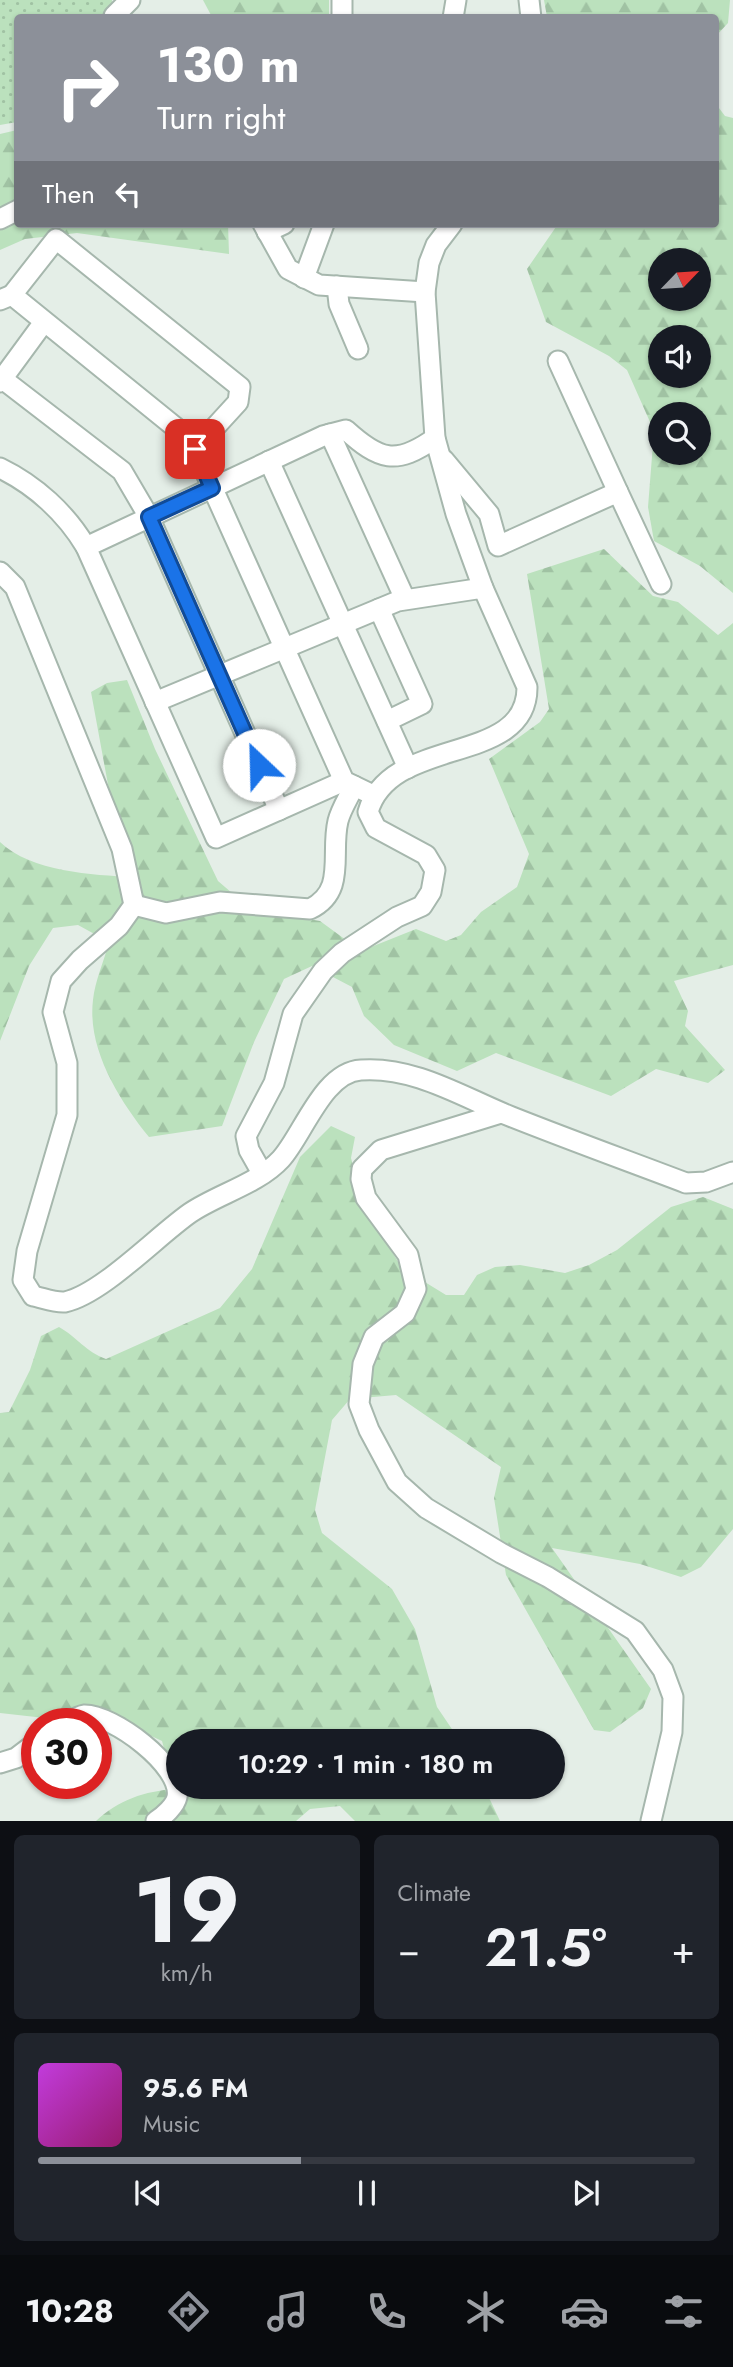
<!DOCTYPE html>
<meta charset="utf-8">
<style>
:root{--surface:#171b24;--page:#20242c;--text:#f1f3f6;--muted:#9ea1a6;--line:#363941;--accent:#8c9099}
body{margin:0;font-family:Jost,sans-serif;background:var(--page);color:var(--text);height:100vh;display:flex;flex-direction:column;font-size:26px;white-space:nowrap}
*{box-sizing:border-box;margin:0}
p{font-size:23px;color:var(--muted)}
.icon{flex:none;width:38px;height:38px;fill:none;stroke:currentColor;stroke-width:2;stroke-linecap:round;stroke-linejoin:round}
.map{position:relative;height:1821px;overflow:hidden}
.side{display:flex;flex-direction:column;gap:14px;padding:14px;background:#0d0f14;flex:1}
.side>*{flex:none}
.hud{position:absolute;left:14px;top:14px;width:705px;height:214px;border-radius:7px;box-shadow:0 2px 5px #0004;background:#8c9099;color:#fff;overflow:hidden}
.needle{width:46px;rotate:65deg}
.fabs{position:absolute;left:648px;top:248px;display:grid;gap:14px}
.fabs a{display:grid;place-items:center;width:63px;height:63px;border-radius:50%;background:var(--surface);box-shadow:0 2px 5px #0004;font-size:35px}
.speed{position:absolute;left:21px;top:1708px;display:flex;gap:14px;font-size:35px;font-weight:700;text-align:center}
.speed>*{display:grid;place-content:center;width:91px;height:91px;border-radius:50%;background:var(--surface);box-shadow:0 2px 5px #0004;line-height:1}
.speed .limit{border:10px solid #d22;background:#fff;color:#111}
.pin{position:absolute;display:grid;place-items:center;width:60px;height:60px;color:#fff;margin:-30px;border-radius:14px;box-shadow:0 4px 10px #0006}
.me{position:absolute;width:77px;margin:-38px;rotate:336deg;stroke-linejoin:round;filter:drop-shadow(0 0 5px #0008)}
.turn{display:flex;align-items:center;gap:24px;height:147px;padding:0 28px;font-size:32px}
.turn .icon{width:91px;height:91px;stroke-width:2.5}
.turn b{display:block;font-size:49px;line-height:60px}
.then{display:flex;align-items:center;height:66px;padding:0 28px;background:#0003;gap:14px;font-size:26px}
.big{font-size:52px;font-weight:600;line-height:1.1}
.side .tile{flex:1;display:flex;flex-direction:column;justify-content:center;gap:10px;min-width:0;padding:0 24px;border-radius:10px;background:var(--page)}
.side .dial{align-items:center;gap:0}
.dial b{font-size:91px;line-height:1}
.song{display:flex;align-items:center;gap:21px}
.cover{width:84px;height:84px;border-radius:10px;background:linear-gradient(135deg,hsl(290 70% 55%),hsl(320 70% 35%))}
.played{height:7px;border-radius:4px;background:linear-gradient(90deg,var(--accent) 40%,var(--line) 40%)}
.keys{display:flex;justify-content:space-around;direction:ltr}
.heat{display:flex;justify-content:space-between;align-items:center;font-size:38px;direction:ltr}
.side .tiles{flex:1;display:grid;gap:14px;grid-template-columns:1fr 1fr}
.tile:last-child{grid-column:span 2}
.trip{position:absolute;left:166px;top:1729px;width:399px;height:70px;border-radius:35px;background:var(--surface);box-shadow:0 2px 5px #0004;font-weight:600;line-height:70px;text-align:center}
.menu{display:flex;height:112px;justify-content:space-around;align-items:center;background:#090b0e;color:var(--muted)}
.menu .icon{width:49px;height:49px}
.menu .selected{color:var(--accent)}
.menu b{font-size:32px;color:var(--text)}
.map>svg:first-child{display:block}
.forest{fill:url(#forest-firs);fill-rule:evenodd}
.park{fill:url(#park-dots)}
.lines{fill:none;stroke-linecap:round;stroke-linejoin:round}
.minor-casing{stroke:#a6b7ad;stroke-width:23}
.minor{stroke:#fff;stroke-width:19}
.route-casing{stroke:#114b97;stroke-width:18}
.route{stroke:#1a73e8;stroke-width:12}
</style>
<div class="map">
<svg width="733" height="1821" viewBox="0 0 733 1821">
<defs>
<pattern id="forest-firs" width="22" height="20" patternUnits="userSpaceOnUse" patternTransform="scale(1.75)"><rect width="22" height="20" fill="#bbe1bd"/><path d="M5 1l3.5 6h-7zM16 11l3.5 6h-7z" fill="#a0c2a3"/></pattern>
<pattern id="park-dots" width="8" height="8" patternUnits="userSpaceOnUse" patternTransform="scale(1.75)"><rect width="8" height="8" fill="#bbe1bd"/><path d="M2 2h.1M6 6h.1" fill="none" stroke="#a0c2a3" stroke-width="1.8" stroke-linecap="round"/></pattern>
</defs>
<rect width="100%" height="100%" fill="#e4eee7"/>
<!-- forest -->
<g class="forest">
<path d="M203 0H329V17H212Z"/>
<path d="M544 0H730L728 23 716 36V18L547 17Z"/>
<path d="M716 104 725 116 733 118V593L700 566 654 541 648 507 654 431 627 370 609 356 546 322 527 269 558 224H716ZM660 261H698V299H660ZM660 338H698V376H660ZM660 415H698V453H660Z"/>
<path d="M17 130 18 224H228L229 254 77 233 25 239 0 250V134Z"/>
<path d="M604 549 653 596 678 602 718 635 733 623V965L674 981 688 1011 685 1026 725 1070 708 1083 656 1069 611 1096 496 1053 457 1071 394 1045 364 1016 352 987 312 966 284 979 254 1042 222 1126 149 1137C119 1100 87 1049 93 1000 95 981 104 961 109 942L78 925 53 928 29 966 0 1041V842C31 872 93 875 133 877L111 801 91 692 107 683 127 680 155 749 218 881 239 899 258 910 320 921 361 951 416 929 446 941 461 935 481 912 517 887 529 854 489 759 540 722 549 709 527 574Z"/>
<path d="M331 1126 355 1137 351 1158 364 1207 402 1268 446 1295H464L477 1275 495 1267 520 1265 565 1273 589 1265 617 1250 671 1207 703 1197 733 1209V1529L701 1567 681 1577 640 1564 552 1548 651 1689 643 1708 610 1732 594 1730 506 1575 494 1498 501 1467 396 1395 350 1399 332 1420 315 1510 322 1533 392 1589 415 1629 437 1707 460 1741H178V1787H484L500 1821H355L340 1806 310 1809 296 1821H96C118 1800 145 1791 175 1789L162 1741 134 1728 0 1713V1413L9 1412 30 1370 41 1336 59 1327C77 1337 86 1352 106 1359L220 1308 252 1269 300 1157Z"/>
</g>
<!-- park -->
<path class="park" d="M0 0H112L114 16 18 18 17 122 0 125Z"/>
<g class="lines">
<defs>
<g id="minor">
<path d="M529 0 531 18"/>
<path d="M114 16 130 0"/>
<path d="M342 18V0"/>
<path d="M453 18 456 0"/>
<path d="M0 219 18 210"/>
<path d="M263 224 288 269 319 285 425 292"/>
<path d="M267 232 284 224"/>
<path d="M304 278 324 224"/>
<path d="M337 286 339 304 358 349"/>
<path d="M12 295 56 239 240 387 238 402 195 449"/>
<path d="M0 300 12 295 191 440 344 781 373 795"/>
<path d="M558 361 618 492"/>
<path d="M0 377 122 471 149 517 279 810"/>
<path d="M0 382 44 322"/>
<path d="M330 434 405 599"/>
<path d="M444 460 489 514 498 546 618 492 661 584"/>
<path d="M269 461 408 768"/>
<path d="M0 468C35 485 66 513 86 547"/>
<path d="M0 572 15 587 122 849 134 905 119 926 80 960 61 981 53 1012 67 1063V1115L27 1251 23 1280 33 1296C43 1298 55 1303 65 1302 102 1294 157 1236 190 1213 218 1194 258 1184 281 1159 303 1135 323 1072 361 1070 415 1066 464 1098 512 1117 570 1140 628 1161 686 1183L706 1182 733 1172"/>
<path d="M379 609 422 704 387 721"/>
<path d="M155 702 398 601 483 588"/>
<path d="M344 781 216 838 86 547 323 436 346 430C379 460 396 466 435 438"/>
<path d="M134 905 166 913 220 902 310 909C347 891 330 854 338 821 341 809 349 797 354 786"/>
<path d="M501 1113 381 1150 362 1169 361 1179 366 1198 408 1255 416 1289 405 1313 374 1337 363 1364 359 1404 369 1430 397 1482 426 1508 501 1553 548 1577 635 1631 663 1670 673 1697 672 1732 651 1821"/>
<path d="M262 1173 249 1150 246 1136 274 1083 293 1014 323 971 342 953 397 917 422 906 431 892 435 870 426 855 376 828 368 812C390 734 528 767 527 687L483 588 456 514 435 438 425 292 429 263 436 245 452 224"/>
<path d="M64 1724C70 1721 78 1716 84 1715 112 1714 183 1766 177 1797 175 1806 164 1816 156 1821"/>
<path d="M0 1763 16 1758 37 1742"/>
</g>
</defs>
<!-- minor casing -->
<use href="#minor" class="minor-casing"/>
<!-- minor -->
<use href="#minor" class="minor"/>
</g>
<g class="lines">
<defs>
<path id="route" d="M195 449 212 488 149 517 259 765"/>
</defs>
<!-- route casing -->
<use href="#route" class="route-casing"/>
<!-- route -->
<use href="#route" class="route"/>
</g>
</svg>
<div class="fabs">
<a><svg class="needle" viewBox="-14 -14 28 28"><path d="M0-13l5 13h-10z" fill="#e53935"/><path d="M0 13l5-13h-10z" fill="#9ea1a6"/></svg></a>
<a><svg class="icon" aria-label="sound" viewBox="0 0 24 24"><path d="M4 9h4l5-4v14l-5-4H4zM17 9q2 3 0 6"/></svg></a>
<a><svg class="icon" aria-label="search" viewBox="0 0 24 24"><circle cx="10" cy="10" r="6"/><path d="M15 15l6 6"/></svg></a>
</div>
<div class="speed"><div class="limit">30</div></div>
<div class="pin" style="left:195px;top:449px;background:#d93025"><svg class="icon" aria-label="arrive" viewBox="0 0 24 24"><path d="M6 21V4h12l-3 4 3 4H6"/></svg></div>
<svg class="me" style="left:259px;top:765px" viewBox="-20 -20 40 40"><circle r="19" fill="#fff"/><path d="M0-13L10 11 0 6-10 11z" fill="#1a73e8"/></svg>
<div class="trip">10:29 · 1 min · 180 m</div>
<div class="hud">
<div class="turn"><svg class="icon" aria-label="right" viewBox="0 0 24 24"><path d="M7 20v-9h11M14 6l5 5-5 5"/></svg><div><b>130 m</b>Turn right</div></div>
<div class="then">Then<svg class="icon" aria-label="left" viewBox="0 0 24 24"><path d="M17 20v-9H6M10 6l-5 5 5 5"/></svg></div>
</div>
</div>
<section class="side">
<div class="tiles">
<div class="tile dial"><b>19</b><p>km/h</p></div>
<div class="tile"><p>Climate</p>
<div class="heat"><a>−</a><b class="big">21.5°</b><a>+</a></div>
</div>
<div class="tile">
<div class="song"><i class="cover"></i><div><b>95.6 FM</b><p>Music</p></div></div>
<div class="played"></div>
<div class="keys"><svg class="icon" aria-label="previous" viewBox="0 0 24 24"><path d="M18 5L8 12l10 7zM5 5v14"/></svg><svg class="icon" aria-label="pause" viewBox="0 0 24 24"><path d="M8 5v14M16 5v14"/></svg><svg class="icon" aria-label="next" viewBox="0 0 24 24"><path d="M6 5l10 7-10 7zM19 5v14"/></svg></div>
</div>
</div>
</section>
<nav class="menu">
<b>10:28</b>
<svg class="icon selected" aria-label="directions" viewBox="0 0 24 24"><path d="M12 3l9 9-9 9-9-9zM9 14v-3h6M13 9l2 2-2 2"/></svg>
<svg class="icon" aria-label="music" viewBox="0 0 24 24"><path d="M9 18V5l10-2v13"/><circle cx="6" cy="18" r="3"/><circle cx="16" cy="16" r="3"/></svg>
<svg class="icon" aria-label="phone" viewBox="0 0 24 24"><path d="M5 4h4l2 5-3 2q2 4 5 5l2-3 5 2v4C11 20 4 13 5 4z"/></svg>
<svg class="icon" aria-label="climate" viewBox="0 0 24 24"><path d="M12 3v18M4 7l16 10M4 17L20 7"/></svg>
<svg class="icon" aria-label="car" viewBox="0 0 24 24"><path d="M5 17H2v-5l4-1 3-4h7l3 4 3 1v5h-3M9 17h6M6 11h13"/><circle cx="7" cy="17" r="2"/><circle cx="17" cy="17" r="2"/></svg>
<svg class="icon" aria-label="filters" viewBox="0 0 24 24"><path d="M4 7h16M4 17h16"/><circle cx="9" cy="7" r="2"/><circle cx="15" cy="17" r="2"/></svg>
</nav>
